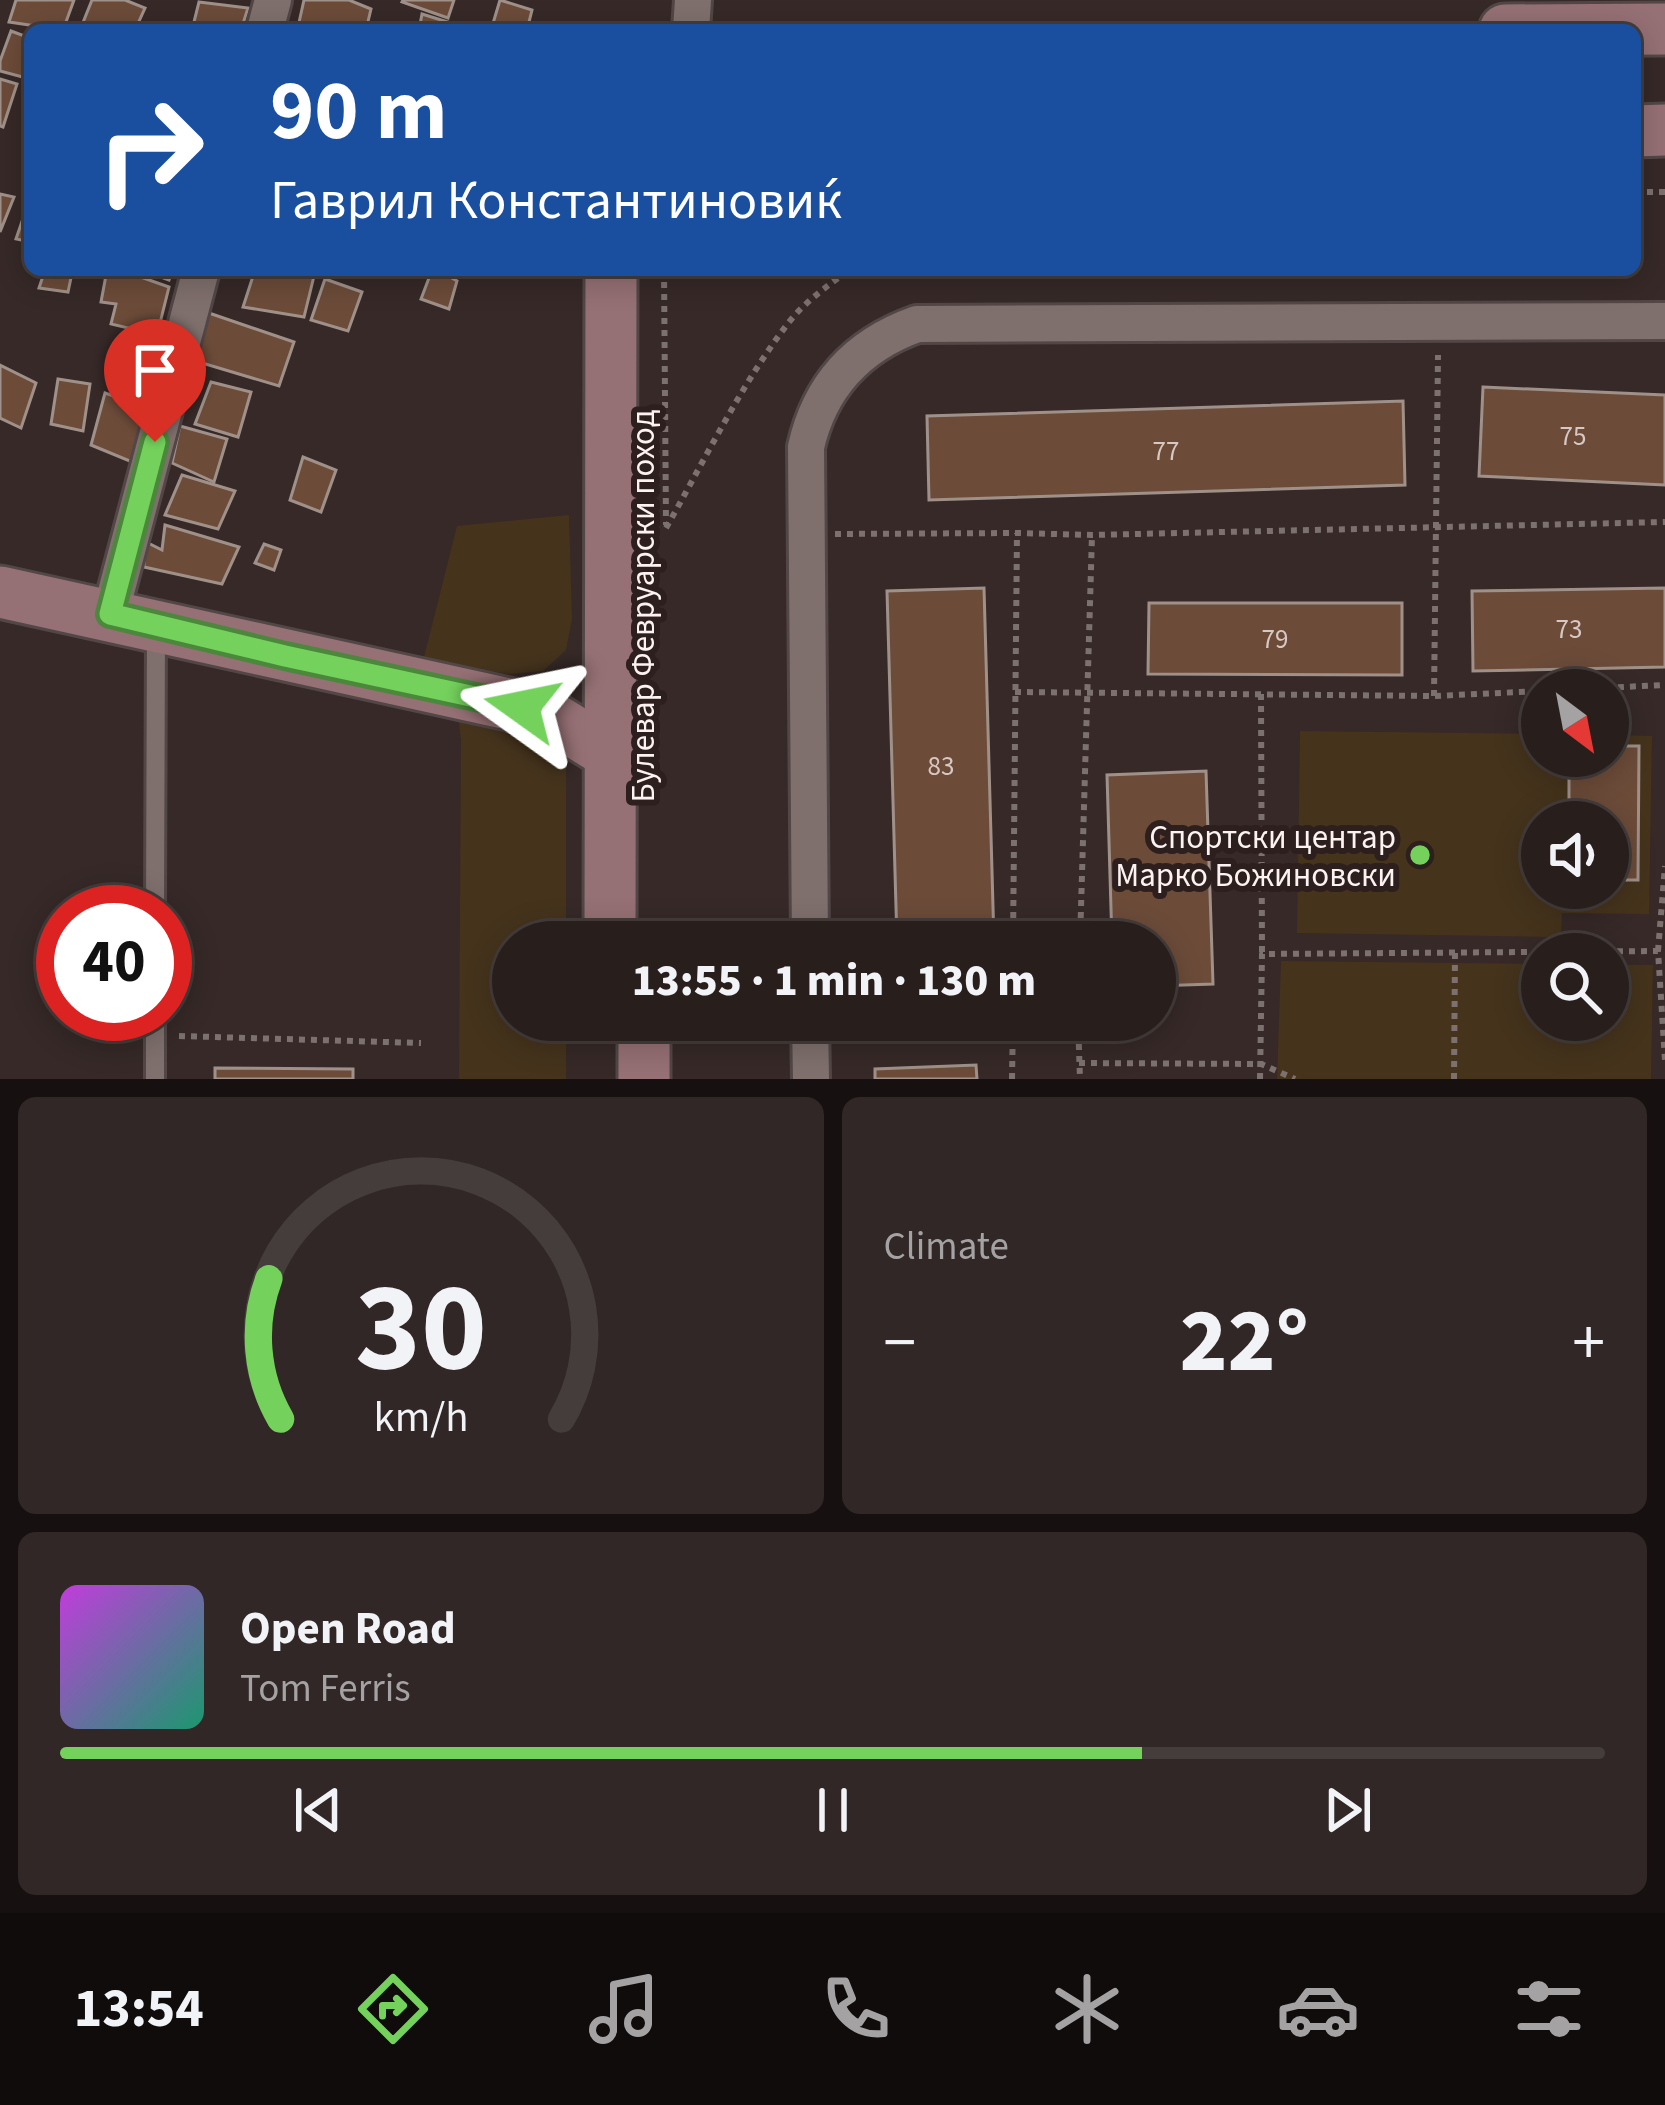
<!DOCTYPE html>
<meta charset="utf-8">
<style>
:root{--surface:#281f1d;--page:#302726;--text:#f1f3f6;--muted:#a5a2a4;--line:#443d3b;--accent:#74d25c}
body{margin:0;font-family:"Source Sans 3",sans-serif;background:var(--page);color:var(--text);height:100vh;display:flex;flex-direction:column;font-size:45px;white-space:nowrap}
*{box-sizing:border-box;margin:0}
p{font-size:39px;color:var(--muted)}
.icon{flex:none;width:66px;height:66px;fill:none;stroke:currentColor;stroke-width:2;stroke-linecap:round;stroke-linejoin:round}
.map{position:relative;height:1079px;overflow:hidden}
.panel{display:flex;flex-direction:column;gap:18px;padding:18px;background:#161110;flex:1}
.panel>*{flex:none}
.guide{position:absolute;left:24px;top:24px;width:1617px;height:252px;border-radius:18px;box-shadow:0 6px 30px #0003,0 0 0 3px var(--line);background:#1a4fa0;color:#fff;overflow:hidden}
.needle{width:78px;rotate:148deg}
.buttons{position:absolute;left:1521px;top:669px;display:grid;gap:24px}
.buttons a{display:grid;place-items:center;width:108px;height:108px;border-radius:50%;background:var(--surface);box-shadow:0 6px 30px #0003,0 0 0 3px var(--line);font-size:60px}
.speed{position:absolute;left:36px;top:885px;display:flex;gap:24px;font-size:60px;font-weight:700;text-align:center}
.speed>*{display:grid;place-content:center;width:156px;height:156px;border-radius:50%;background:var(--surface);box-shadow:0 6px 30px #0003,0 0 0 3px var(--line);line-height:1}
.speed .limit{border:18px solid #d22;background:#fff;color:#111}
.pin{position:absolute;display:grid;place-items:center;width:102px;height:102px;color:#fff;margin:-123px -51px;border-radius:50% 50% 50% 0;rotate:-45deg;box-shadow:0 0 12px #0007}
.pin .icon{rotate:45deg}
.me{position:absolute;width:132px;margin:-66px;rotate:282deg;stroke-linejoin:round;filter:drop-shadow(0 0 9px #0008)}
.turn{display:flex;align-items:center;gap:42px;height:252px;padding:0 48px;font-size:54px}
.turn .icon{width:156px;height:156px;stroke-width:2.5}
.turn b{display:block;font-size:84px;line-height:102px}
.big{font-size:90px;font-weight:800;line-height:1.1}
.panel .widget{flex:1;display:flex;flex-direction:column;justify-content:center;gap:18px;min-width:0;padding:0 42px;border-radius:18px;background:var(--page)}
.panel .dial{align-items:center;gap:0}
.dial svg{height:312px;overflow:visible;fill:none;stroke:var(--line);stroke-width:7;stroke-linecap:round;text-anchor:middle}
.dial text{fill:var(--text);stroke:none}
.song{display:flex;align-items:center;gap:36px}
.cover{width:144px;height:144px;border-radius:18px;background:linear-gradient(135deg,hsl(290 70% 55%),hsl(160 70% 35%))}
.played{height:12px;border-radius:6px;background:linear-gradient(90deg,var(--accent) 70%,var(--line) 70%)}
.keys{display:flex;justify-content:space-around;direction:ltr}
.heat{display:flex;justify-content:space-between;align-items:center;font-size:66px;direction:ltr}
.panel .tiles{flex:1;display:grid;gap:18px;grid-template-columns:1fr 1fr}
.widget:last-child{grid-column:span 2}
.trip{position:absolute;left:492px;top:921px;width:684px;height:120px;border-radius:60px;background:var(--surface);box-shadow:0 6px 30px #0003,0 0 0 3px var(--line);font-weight:800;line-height:120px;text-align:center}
.menu{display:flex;height:192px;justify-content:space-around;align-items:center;background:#100c0c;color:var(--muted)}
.menu .icon{width:84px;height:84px}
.menu .active{color:var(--accent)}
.menu b{font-size:54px;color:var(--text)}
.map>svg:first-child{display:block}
.green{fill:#45331c;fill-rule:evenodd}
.building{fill:#6c4b39;stroke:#9f918a;stroke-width:3}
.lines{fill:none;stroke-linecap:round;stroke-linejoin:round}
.lane-casing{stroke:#524746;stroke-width:24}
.street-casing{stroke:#524746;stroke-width:42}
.secondary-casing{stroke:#524746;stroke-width:57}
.path{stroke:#7d716f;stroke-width:6;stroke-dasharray:6 6;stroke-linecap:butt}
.lane{stroke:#7f706d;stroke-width:18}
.street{stroke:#7f706d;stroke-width:36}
.secondary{stroke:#957074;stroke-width:51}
.route-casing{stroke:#4b883c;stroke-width:30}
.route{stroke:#74d25c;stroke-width:21}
.poi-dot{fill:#74d25c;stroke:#2c1f1d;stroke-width:4.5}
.labels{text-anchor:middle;stroke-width:12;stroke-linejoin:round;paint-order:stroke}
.number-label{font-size:27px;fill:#d7c8c3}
.street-label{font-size:33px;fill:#fbf2f1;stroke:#2c1f1d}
.poi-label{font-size:33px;fill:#fbf2f1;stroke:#2c1f1d;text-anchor:end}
</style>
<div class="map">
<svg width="1665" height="1079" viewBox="0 0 1665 1079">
<rect width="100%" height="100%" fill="#362927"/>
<!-- green -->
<g class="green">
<path d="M569 515 572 619 566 650 543 671 509 674 423 661 457 526Z"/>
<path d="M458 714 507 722 566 754V942H513V1020H566V1079H459L461 740Z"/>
<path d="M1300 731 1542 734V756H1608V735L1652 736 1649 914 1562 913 1561 937 1297 933ZM1542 822H1608V888H1542Z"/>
<path d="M1281 961 1542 964V1020H1608V965H1653L1651 1079H1277Z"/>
</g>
<!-- building -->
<g class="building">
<path d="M16 0H74L63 30 9 22Z"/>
<path d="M92 0H125L145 8 135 30H80Z"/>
<path d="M304 0H349L371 9 366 30H311L298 27Z"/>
<path d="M403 0H454L448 18 402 2Z"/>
<path d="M500 0 532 10 527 30H491Z"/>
<path d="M199 2 248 8 241 30H192Z"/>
<path d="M422 14 473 30H419Z"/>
<path d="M11 31 30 38V79L0 71V61Z"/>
<path d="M0 79 17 84 3 127 0 126Z"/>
<path d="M0 194 14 197 0 232Z"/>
<path d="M30 198V242L16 239Z"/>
<path d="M45 270H92L91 274 72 273 68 292 39 288Z"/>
<path d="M107 270H121L169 287 157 335 111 324 116 304 101 302Z"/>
<path d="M142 270H173L169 280Z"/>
<path d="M255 270H287L314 276 304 317 243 307Z"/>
<path d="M432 270H438L457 281 449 309 421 299Z"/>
<path d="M325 279 362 292 348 331 311 320Z"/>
<path d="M206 312 294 342 279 386 192 360Z"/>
<path d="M0 365 36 383 21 428 0 418Z"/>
<path d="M58 379 90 384 83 431 51 424Z"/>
<path d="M211 382 251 392 238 437 195 424Z"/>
<path d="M1483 387 1665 395V485L1479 476Z"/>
<path d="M105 393 145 407 132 462 91 445Z"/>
<path d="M1403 401 1405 485 929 500 927 416Z"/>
<path d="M180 426 227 439 214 482 172 463Z"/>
<path d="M303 457 336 470 321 512 290 500Z"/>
<path d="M182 475 235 491 218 529 165 515Z"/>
<path d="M165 525 239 547 222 584 144 567V541L162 550Z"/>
<path d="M264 544 281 550 274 570 255 563Z"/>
<path d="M984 588 994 942H897L887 591Z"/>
<path d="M1665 588V667L1473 671 1472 591Z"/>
<path d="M1149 603H1402V675L1148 674Z"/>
<path d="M1608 746H1639L1638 880H1608V822H1569V756H1608Z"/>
<path d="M1206 771 1213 984 1155 986V942H1112L1107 775Z"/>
<path d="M976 1065 977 1079H875V1069Z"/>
<path d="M215 1068 353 1069V1079H215Z"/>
</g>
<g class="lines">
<defs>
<g id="lane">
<path d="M155 912 156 629"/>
<path d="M155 1079V1014"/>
</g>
<g id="street">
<path d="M265 30 273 0"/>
<path d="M691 30 693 0"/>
<path d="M110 615 201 270"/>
<path d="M810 942 806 447C820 385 858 345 917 324L1665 321"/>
<path d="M810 1020 811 1079"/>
</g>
<g id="secondary">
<path d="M1505 30 1665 29"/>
<path d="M1635 131 1665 130"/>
<path d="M0 592 522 707 557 721 609 753"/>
<path d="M610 942 611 270"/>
<path d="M644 1020V1079"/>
</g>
</defs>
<!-- lane casing -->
<use href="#lane" class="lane-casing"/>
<!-- street casing -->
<use href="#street" class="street-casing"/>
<!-- secondary casing -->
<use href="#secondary" class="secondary-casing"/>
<!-- path -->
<g class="path">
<path d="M1635 192H1665"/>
<path d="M664 270 666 525"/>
<path d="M666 528C703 463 741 385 786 326 803 303 826 287 849 270"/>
<path d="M835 534 1017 533 1092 535 1665 522"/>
<path d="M1558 690 1665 685"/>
<path d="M1015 692 1434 696 1542 691"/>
<path d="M1261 694 1262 954"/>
<path d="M1434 696 1438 355"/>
<path d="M1013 942 1017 533"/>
<path d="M1080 942 1092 535"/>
<path d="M1658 951 1665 866"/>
<path d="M1078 1020 1080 1079"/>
<path d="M179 1036 421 1043"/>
<path d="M1079 1063 1261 1064 1295 1079"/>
<path d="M1012 1079 1013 1020"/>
<path d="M1260 1079 1262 954 1658 951 1665 1060"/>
<path d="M1454 1079 1455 953"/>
</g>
<!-- lane -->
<use href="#lane" class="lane"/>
<!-- street -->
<use href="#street" class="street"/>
<!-- secondary -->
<use href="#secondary" class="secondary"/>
</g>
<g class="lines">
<defs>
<path id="route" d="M155 442 110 614 285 656 522 707"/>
</defs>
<!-- route casing -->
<use href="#route" class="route-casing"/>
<!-- route -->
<use href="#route" class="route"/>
</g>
<!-- markers -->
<circle class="poi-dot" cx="1420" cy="855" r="12"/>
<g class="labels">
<!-- number labels -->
<g class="number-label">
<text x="1573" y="445">75</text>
<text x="1166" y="460">77</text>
<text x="1569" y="638">73</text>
<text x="1275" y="648">79</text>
<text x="941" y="775">83</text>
</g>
<!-- street labels -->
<g class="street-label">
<text transform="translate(642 606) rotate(-90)" y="12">Булевар Февруарски поход</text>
</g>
<!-- poi labels -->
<g class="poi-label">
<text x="1396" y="848">Спортски центар<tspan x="1396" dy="38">Марко Божиновски</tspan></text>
</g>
</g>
</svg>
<div class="buttons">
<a><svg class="needle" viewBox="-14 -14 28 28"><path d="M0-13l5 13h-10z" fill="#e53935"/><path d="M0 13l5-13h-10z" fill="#a5a2a4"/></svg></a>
<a><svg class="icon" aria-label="sound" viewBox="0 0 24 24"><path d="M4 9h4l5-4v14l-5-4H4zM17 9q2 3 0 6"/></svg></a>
<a><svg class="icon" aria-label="search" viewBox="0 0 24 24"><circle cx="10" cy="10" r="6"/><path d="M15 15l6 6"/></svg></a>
</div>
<div class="speed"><div class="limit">40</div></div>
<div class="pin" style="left:155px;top:442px;background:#d93025"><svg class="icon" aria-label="arrive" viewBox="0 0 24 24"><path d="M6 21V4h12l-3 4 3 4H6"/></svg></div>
<svg class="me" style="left:522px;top:707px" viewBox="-20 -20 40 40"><path d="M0-17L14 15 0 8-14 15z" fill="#74d25c" stroke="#fff" stroke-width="4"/></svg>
<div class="trip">13:55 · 1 min · 130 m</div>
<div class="guide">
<div class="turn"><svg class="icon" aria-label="right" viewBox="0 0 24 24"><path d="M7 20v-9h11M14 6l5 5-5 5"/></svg><div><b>90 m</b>Гаврил Константиновиќ</div></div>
</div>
</div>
<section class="panel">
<div class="tiles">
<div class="widget dial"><svg viewBox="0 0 100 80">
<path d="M14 69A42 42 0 1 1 86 69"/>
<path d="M14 69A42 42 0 0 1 11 33" stroke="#74d25c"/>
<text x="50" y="56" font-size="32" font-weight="700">30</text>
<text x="50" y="72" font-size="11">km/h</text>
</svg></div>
<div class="widget"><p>Climate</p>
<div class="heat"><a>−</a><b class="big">22°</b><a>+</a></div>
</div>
<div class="widget">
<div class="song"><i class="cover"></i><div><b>Open Road</b><p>Tom Ferris</p></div></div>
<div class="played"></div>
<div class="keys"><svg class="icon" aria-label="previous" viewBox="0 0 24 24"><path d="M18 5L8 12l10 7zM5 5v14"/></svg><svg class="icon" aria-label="pause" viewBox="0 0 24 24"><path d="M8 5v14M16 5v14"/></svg><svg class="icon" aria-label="next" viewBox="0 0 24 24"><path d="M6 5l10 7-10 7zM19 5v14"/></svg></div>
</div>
</div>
</section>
<nav class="menu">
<b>13:54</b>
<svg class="icon active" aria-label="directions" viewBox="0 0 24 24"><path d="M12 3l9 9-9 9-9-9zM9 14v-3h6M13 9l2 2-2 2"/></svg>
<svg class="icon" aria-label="music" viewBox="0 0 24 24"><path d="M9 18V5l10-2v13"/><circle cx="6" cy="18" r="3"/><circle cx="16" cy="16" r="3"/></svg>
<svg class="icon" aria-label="phone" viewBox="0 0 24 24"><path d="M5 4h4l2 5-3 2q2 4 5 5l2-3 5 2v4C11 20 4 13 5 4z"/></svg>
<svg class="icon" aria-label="climate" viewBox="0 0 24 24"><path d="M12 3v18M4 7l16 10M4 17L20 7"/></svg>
<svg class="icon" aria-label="car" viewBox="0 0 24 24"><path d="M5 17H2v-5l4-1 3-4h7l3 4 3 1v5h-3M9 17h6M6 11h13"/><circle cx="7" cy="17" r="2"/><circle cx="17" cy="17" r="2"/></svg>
<svg class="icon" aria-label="filters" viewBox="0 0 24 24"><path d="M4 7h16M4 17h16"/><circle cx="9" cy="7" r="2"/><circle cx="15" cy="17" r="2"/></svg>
</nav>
